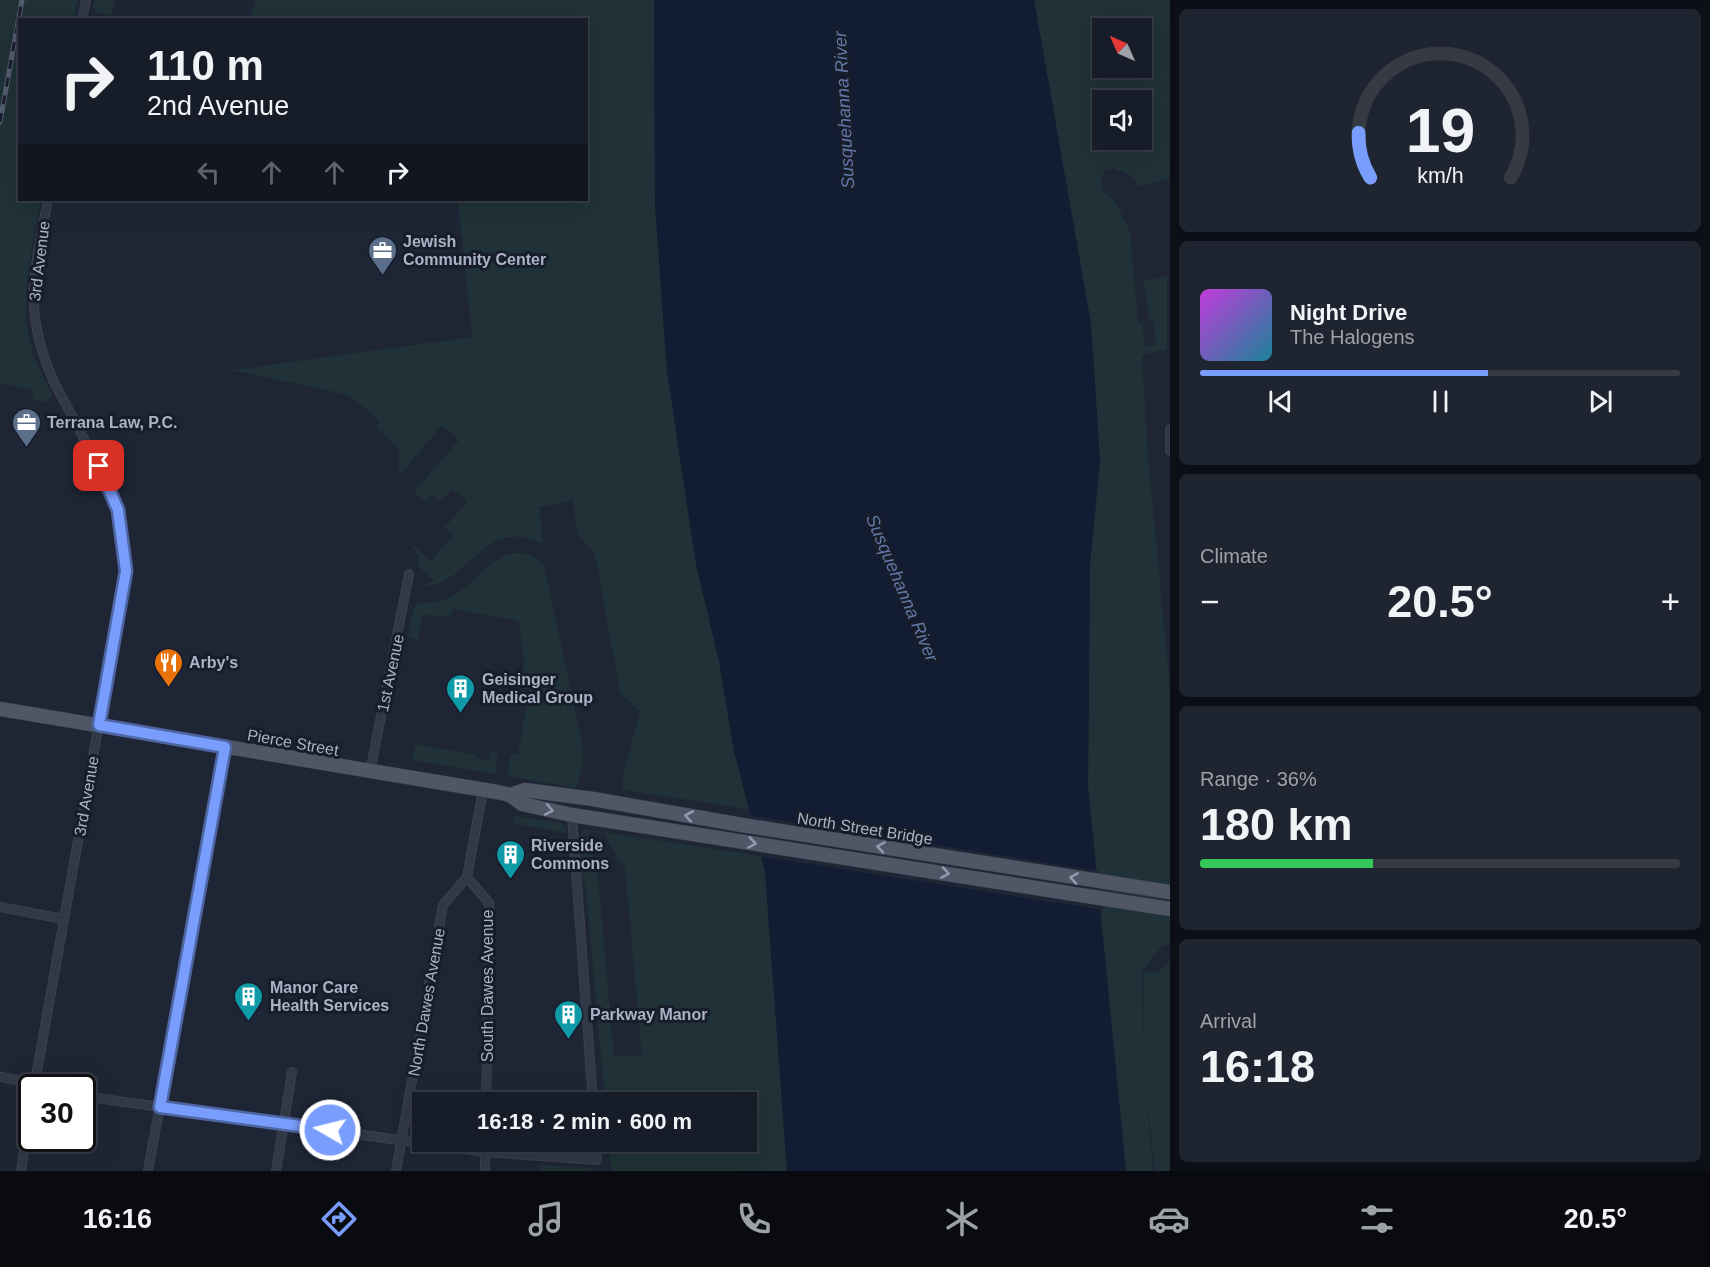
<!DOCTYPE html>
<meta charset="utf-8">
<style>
:root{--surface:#161c28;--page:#1f2530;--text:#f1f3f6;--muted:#9ea1a8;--line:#353a45;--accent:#789dfc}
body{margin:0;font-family:Helvetica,sans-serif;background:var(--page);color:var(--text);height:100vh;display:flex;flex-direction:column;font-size:22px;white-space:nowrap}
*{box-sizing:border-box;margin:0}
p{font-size:20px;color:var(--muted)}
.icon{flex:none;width:33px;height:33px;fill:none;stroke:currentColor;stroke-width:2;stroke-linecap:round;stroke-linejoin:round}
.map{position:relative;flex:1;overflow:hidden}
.panel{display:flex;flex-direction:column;gap:9px;padding:9px;background:#0c0f16;width:540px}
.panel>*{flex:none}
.banner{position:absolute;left:18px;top:18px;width:570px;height:183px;border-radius:0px;box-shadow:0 6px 24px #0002,0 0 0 2px var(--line);background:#161c28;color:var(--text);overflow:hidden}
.needle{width:39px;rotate:315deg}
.buttons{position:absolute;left:1092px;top:18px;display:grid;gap:12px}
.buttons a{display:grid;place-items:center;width:60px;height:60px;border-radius:0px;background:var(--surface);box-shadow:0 6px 24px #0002,0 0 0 2px var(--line);font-size:30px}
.speed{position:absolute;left:18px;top:1074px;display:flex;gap:12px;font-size:30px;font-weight:700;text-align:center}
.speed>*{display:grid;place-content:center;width:78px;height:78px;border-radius:50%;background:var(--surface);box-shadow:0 6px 24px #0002,0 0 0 2px var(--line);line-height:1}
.speed .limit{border:3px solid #111;border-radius:9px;background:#fff;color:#111}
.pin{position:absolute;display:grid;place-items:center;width:51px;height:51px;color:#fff;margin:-26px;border-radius:12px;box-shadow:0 3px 9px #0006}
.me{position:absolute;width:66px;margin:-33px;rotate:278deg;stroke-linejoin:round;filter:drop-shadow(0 0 4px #0008)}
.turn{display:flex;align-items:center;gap:21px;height:126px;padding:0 30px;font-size:27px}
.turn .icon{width:78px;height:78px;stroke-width:2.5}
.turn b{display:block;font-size:42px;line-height:51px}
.lanes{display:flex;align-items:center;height:57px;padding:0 30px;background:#0003;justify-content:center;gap:30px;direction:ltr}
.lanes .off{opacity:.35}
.big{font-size:45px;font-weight:700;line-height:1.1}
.panel .tile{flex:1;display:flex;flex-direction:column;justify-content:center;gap:9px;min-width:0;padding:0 21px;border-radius:9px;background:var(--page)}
.panel .dial{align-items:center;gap:0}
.dial svg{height:156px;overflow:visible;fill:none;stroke:var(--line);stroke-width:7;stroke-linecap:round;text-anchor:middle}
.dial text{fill:var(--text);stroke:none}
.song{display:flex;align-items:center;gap:18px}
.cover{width:72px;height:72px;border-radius:9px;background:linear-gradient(135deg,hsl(290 70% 55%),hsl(190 70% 35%))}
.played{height:6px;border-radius:3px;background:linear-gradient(90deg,var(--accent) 60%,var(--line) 60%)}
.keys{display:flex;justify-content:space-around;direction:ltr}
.heat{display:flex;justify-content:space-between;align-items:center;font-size:33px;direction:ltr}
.charge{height:9px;border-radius:4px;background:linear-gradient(90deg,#34c759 36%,var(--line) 0)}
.trip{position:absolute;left:412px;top:1092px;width:345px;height:60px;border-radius:0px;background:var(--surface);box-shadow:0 6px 24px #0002,0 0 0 2px var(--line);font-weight:700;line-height:60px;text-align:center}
.tabs{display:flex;height:96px;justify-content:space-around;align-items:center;background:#090b10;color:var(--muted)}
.tabs .icon{width:42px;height:42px}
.tabs .active{color:var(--accent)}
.tabs b{font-size:27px;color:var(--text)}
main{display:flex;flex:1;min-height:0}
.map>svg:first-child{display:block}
.green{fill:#203237;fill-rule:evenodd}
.water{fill:#121c33}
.pier{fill:#1e2636}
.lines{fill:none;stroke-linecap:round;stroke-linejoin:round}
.minor-casing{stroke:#3b4150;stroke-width:10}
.primary-casing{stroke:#3b4150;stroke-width:15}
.minor{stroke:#313847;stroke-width:8}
.primary{stroke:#4f5767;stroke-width:14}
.rail-casing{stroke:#535b6e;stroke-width:5}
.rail{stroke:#171d2b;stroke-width:3;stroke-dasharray:9;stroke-linecap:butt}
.oneway{stroke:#949bad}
.route-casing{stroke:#4e66a4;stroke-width:15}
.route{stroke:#789dfc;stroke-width:10}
.labels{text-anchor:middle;stroke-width:6;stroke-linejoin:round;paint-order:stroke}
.poi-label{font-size:16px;font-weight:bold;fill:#abb2c4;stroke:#171d2b;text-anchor:start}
.street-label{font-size:16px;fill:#abb2c4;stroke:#171d2b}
.water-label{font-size:18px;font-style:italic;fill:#6278a6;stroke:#171d2b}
</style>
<main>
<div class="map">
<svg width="1170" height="1171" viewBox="0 0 1170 1171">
<rect width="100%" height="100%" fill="#1e2636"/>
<!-- green -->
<g class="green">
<path d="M0 0H78L74 19 20 20V200H41C31 254 15 310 37 364 41 374 47 384 52 394L51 398 45 402 32 400 34 390 0 384Z"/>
<path d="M94 0H115L112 15 97 13 93 8Z"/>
<path d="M255 0H654L655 204 667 371 696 564 719 661 734 751 749 809 623 790 622 778 640 712 620 692 595 554 580 537 576 527 573 500 539 507 543 543C479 516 473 585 423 586L434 580 418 566V555L412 547 413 545 431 561 454 535 445 527 467 501 452 489 440 502 432 495 425 502 414 492 459 440 442 425 399 476 398 447 376 427 380 421 349 395 232 370 472 337 458 200H586V20L251 19Z"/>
<path d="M1034 0H1170V178L1140 187 1130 175 1113 168 1104 171 1101 181 1103 191 1115 201 1130 232 1138 323H1142L1145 347 1156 345 1153 319H1149L1144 280 1167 276V350L1144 354 1142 359 1148 455 1170 690V944L1161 947 1142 971 1144 1053V973L1159 972 1170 960V1171H1155L1146 1090 1153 1171H1126L1088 787 1090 564 1100 460 1091 324ZM1102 28H1142V68H1102ZM1102 100H1142V140H1102Z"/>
<path d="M525 553 533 556 544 565 582 742 583 764 576 788 507 776 510 754 518 755 529 690 522 688 524 662 519 621 453 609 451 616 422 615 418 640 408 638 413 610 418 603C429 602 440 603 450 598 478 584 489 550 525 553Z"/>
<path d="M415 744 477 755V759L489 760 491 751 498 752 495 774 412 760Z"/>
<path d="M515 816 561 823 565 827 567 833 513 823Z"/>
<path d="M583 829 761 856 765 871 787 1171H611L609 1142H747V1102H605L586 889C583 871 573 846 583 829ZM591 831 604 833 617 858 625 867 642 1055 614 1057 598 876 588 836Z"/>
<path d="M540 1165 590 1168 591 1171H539Z"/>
</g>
<!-- water -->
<path class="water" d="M654 0H1034L1091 324 1100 460 1090 565 1088 787 1126 1171H787L765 871 734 751 719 661 696 564 667 371 655 204Z"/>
<!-- pier -->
<path class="pier" d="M748 815 1099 871 1103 910 758 856Z"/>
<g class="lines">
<defs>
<g id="minor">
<path d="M82 20 86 0"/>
<path d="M1170 429V451"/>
<path d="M370 772 409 574"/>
<path d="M572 815 593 1102"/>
<path d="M467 877 489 903 490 930 486 1102"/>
<path d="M467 877 483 790"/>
<path d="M0 907 63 919"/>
<path d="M0 1077 35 1083"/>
<path d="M34 1088 126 571C126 546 122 520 114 496L54 382C22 311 34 272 48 200"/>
<path d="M82 1096 485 1152 597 1160 596 1142"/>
<path d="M21 1171 32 1102"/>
<path d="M148 1171 225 747"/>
<path d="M276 1171 292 1072"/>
<path d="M396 1171 443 905 467 877"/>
<path d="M485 1171V1142"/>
</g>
<g id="primary">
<path d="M0 709 497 792 510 795 522 804 572 815 1170 909"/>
<path d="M510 795 525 790 593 799 742 825 1170 892"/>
</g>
</defs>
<!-- minor casing -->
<use href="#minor" class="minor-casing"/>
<!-- primary casing -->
<use href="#primary" class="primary-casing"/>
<!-- minor -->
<use href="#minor" class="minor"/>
<!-- primary -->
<use href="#primary" class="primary"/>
<defs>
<path id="rail" d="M0 122 22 0"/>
</defs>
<!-- rail casing -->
<use href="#rail" class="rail-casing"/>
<!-- rail -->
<use href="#rail" class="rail"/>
</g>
<!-- one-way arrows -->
<defs><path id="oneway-chevron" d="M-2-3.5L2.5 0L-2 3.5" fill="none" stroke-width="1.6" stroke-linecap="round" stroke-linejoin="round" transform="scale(1.5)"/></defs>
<g class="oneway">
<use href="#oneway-chevron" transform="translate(549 810) rotate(11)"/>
<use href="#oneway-chevron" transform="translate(689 816) rotate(-170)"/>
<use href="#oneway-chevron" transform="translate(752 843) rotate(9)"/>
<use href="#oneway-chevron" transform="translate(881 847) rotate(-171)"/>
<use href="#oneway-chevron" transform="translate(945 873) rotate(9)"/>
<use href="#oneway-chevron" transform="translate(1074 878) rotate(-171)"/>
</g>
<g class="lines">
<defs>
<path id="route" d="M99 466 118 510 126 571 99 725 225 747 160 1107 330 1130"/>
</defs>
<!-- route casing -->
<use href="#route" class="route-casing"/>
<!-- route -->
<use href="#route" class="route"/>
</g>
<!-- icons -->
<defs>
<symbol id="office-pin" viewBox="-11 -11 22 30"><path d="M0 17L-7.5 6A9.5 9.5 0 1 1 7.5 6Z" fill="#5c6f8a" stroke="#171d2b"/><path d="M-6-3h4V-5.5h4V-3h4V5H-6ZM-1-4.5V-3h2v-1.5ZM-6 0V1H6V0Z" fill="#fff"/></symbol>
<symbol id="restaurant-pin" viewBox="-11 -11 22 30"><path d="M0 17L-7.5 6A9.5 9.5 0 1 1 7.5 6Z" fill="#e8710a" stroke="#171d2b"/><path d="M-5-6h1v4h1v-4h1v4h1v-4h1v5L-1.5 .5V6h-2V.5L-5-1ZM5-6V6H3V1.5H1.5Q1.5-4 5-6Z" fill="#fff"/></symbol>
<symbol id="building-pin" viewBox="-11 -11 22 30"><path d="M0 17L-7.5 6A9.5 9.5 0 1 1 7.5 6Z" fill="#0f9aa8" stroke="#171d2b"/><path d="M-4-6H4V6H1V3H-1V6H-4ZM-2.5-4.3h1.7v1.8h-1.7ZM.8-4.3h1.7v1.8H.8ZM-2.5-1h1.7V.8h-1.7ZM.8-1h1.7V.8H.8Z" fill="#fff"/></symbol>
</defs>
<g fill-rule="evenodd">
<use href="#office-pin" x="366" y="234" width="33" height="45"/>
<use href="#office-pin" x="10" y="406" width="33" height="45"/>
<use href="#restaurant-pin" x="152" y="646" width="33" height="45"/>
<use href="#building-pin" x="444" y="672" width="33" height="45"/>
<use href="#building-pin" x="494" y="838" width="33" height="45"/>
<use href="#building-pin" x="232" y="980" width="33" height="45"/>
<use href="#building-pin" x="552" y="998" width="33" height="45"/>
</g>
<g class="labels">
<!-- poi labels -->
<g class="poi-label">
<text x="403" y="247">Jewish<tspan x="403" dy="18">Community Center</tspan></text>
<text x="47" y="428">Terrana Law, P.C.</text>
<text x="189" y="668">Arby's</text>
<text x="482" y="685">Geisinger<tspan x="482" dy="18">Medical Group</tspan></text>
<text x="531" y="851">Riverside<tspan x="531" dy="18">Commons</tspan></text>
<text x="270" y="993">Manor Care<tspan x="270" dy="18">Health Services</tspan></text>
<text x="590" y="1020">Parkway Manor</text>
</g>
<!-- street labels -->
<g class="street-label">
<text transform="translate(39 261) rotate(-83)" y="6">3rd Avenue</text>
<text transform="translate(390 673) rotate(-78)" y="6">1st Avenue</text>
<text transform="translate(293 742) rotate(10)" y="6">Pierce Street</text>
<text transform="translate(86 796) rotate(-80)" y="6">3rd Avenue</text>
<text transform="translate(865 828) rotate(9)" y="6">North Street Bridge</text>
<text transform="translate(487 986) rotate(-90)" y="6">South Dawes Avenue</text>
<text transform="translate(426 1002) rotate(-80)" y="6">North Dawes Avenue</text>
</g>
<!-- water labels -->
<g class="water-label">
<text transform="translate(844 110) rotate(-93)" y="6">Susquehanna River</text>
<text transform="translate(902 588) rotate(67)" y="6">Susquehanna River</text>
</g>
</g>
</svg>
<div class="buttons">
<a><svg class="needle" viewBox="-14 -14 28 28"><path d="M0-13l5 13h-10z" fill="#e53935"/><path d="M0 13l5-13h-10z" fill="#9ea1a8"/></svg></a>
<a><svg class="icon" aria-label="sound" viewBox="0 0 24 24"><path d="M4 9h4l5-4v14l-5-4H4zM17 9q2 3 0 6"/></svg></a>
</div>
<div class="speed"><div class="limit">30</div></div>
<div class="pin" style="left:99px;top:466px;background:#d93025"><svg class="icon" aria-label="arrive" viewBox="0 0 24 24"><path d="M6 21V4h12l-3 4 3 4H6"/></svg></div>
<svg class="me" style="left:330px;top:1130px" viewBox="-20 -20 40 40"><circle r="17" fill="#789dfc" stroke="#fff" stroke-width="3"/><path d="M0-11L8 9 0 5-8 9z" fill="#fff"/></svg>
<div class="trip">16:18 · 2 min · 600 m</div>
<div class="banner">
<div class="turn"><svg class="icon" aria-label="right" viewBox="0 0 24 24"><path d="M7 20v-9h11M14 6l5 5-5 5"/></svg><div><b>110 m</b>2nd Avenue</div></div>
<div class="lanes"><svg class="icon off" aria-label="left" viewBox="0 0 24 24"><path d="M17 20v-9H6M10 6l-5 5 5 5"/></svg><svg class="icon off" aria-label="ahead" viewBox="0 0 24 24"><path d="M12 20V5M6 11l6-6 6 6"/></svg><svg class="icon off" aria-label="ahead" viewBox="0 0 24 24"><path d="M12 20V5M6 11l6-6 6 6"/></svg><svg class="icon" aria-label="right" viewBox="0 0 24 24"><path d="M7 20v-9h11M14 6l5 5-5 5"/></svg></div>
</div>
</div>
<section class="panel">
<div class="tile dial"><svg viewBox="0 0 100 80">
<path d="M14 69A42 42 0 1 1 86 69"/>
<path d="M14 69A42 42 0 0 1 8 46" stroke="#789dfc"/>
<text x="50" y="56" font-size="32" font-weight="700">19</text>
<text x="50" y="72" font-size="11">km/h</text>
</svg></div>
<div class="tile">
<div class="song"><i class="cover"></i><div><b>Night Drive</b><p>The Halogens</p></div></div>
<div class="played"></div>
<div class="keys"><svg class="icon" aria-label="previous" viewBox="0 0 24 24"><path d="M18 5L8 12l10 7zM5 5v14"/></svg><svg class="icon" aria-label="pause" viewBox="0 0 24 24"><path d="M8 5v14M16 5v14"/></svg><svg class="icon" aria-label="next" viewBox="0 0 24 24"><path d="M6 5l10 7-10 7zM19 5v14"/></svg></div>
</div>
<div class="tile"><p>Climate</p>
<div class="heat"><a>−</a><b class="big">20.5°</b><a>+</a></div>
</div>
<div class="tile"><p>Range · 36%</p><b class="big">180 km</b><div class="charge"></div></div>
<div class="tile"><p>Arrival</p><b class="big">16:18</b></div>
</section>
</main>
<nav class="tabs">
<b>16:16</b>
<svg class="icon active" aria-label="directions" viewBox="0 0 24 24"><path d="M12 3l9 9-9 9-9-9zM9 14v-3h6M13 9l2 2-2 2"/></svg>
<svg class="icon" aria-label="music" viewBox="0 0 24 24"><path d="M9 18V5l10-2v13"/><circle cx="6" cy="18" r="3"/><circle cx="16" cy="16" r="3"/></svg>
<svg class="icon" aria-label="phone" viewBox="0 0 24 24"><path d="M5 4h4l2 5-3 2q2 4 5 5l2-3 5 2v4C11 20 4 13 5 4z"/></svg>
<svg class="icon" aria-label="climate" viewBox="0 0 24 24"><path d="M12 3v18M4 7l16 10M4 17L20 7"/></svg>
<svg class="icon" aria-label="car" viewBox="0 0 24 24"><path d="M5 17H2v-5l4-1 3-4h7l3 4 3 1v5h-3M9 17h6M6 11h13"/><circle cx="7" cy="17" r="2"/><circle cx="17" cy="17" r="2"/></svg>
<svg class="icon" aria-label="filters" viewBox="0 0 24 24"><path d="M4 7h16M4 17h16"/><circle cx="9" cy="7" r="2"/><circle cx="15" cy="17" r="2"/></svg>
<b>20.5°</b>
</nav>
